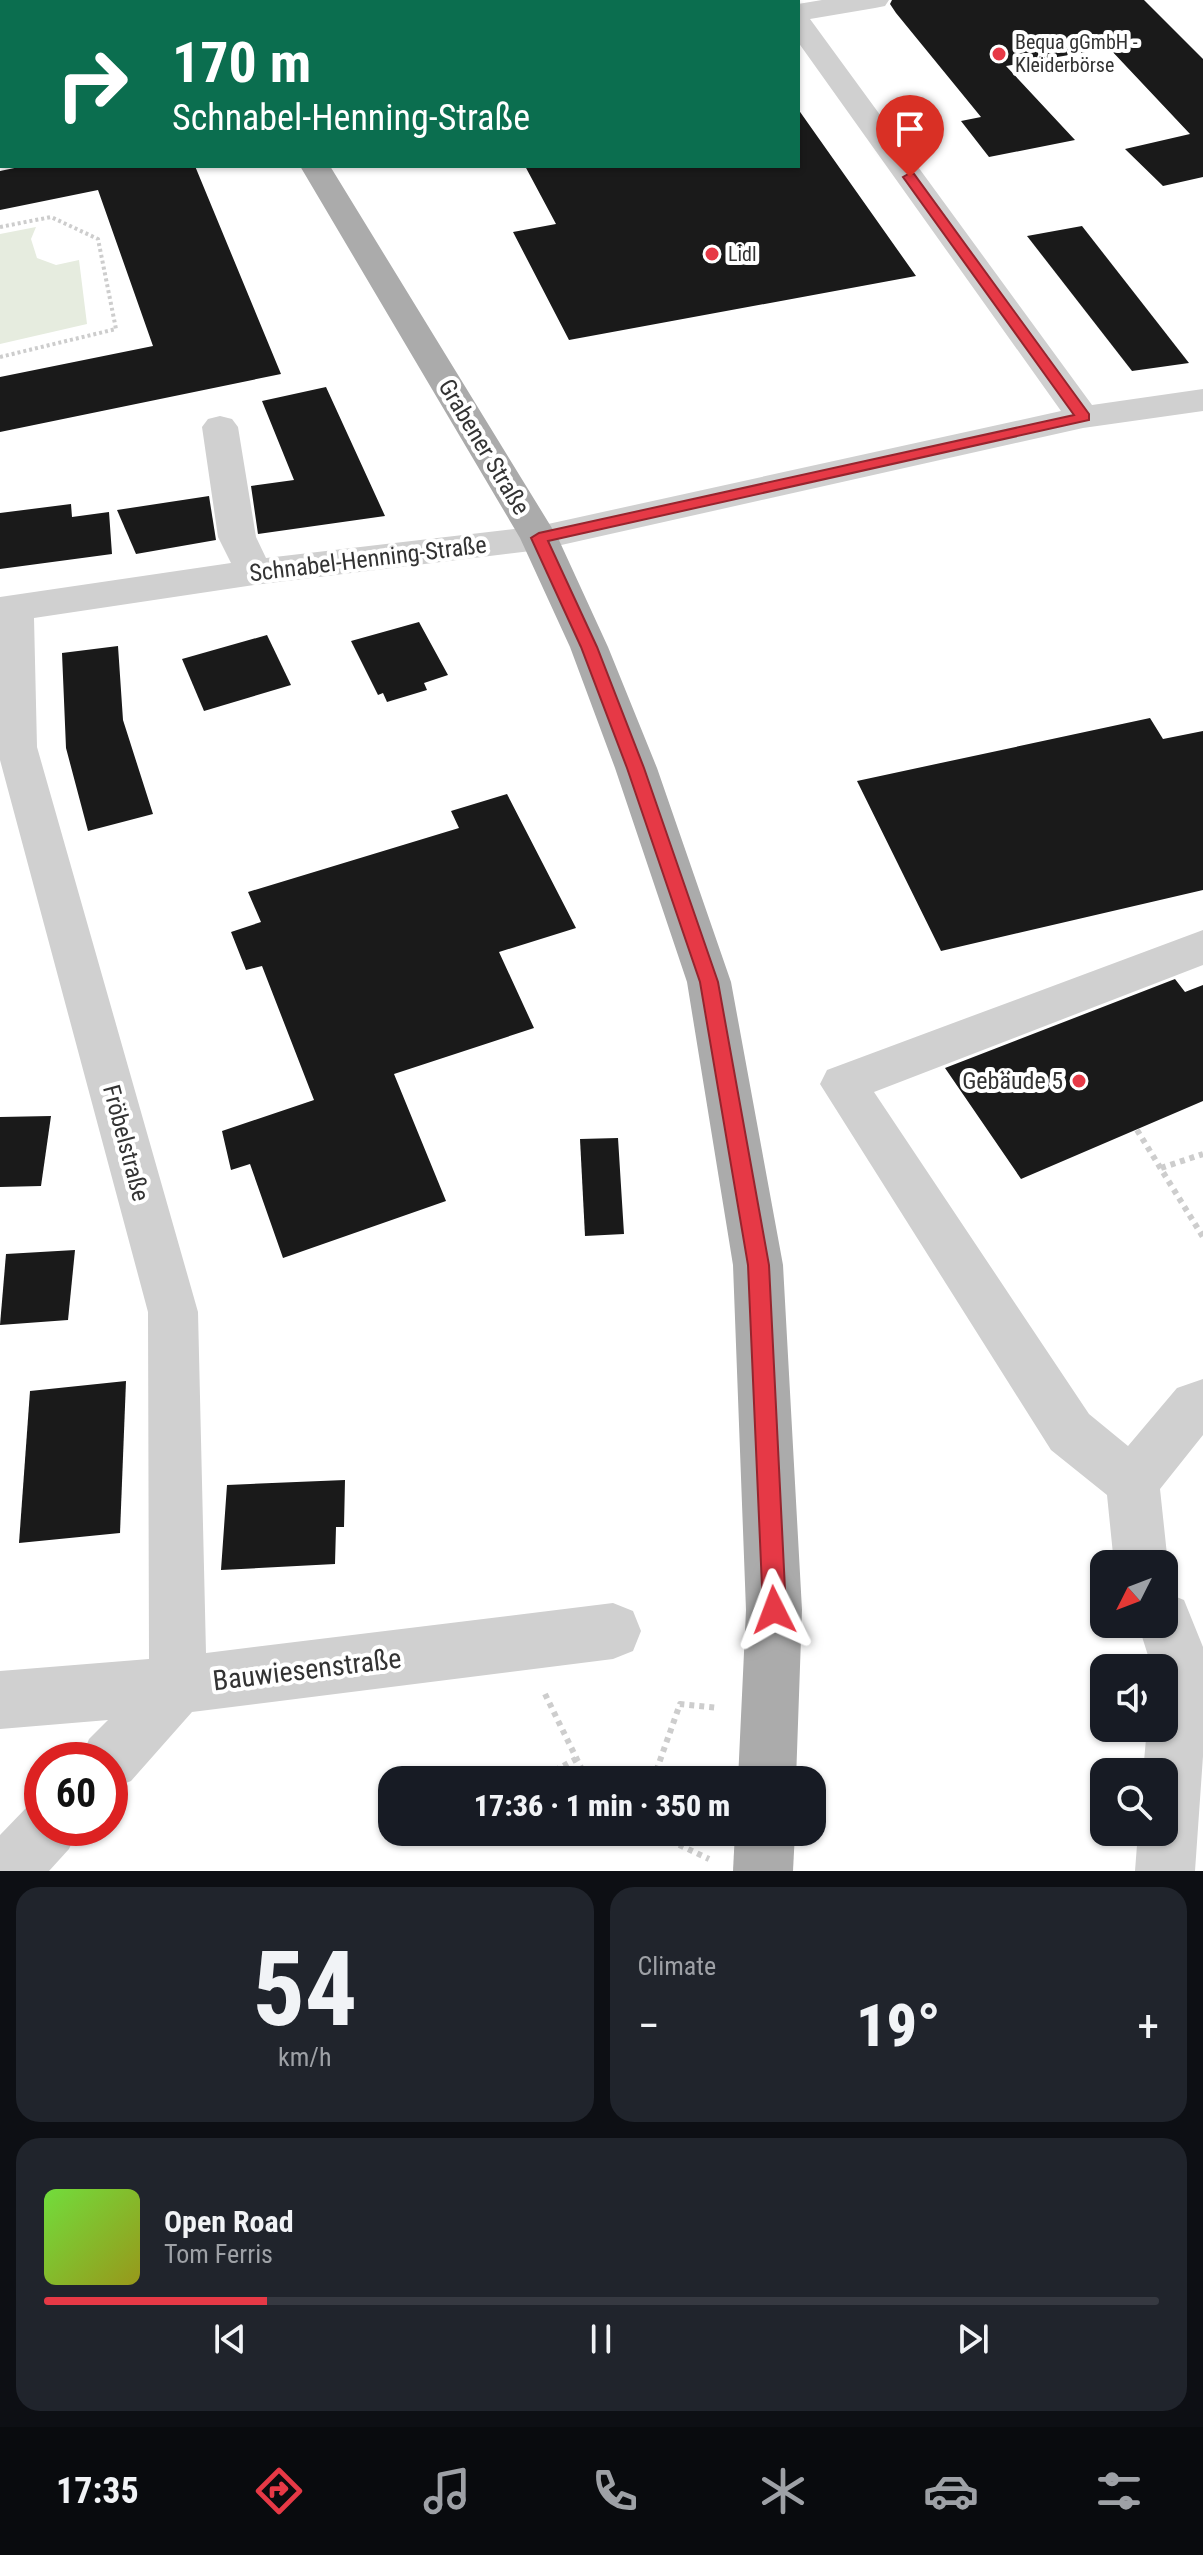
<!DOCTYPE html>
<meta charset="utf-8">
<style>
:root{--surface:#171b24;--page:#20242c;--text:#f1f3f6;--muted:#9ea1a6;--line:#363941;--accent:#e63946}
body{margin:0;font-family:"Roboto Condensed",sans-serif;background:var(--page);color:var(--text);height:100vh;display:flex;flex-direction:column;font-size:30px;white-space:nowrap}
*{box-sizing:border-box;margin:0}
p{font-size:26px;color:var(--muted)}
.icon{flex:none;width:44px;height:44px;fill:none;stroke:currentColor;stroke-width:2;stroke-linecap:round;stroke-linejoin:round}
.map{position:relative;height:1871px;overflow:hidden}
.side{display:flex;flex-direction:column;gap:16px;padding:16px;background:#0d0f14;flex:1}
.side>*{flex:none}
.hud{position:absolute;left:0px;top:0px;width:800px;height:168px;box-shadow:0 2px 6px #0004;background:#0b6e4f;color:#fff;overflow:hidden}
.needle{width:52px;rotate:228deg}
.controls{position:absolute;left:1090px;top:1550px;display:grid;gap:16px}
.controls a{display:grid;place-items:center;width:88px;height:88px;border-radius:16px;background:var(--surface);box-shadow:0 2px 6px #0004;font-size:40px}
.speed{position:absolute;left:24px;top:1742px;display:flex;gap:16px;font-size:40px;font-weight:700;text-align:center}
.speed>*{display:grid;place-content:center;width:104px;height:104px;border-radius:50%;background:var(--surface);box-shadow:0 2px 6px #0004;line-height:1}
.speed .limit{border:12px solid #d22;background:#fff;color:#111}
.pin{position:absolute;display:grid;place-items:center;width:68px;height:68px;color:#fff;margin:-82px -34px;border-radius:50% 50% 50% 0;rotate:-45deg;box-shadow:0 0 8px #0007}
.pin .icon{rotate:45deg}
.me{position:absolute;width:88px;margin:-44px;rotate:357deg;stroke-linejoin:round;filter:drop-shadow(0 0 6px #0008)}
.turn{display:flex;align-items:center;gap:28px;height:168px;padding:0 40px;font-size:36px}
.turn .icon{width:104px;height:104px;stroke-width:2.5}
.turn b{display:block;font-size:56px;line-height:68px}
.big{font-size:60px;font-weight:800;line-height:1.1}
.side .widget{flex:1;display:flex;flex-direction:column;justify-content:center;gap:12px;min-width:0;padding:0 28px;border-radius:24px;background:var(--page)}
.side .dial{align-items:center;gap:0}
.dial b{font-size:104px;line-height:1}
.song{display:flex;align-items:center;gap:24px}
.cover{width:96px;height:96px;border-radius:12px;background:linear-gradient(135deg,hsl(100 70% 55%),hsl(60 70% 35%))}
.played{height:8px;border-radius:4px;background:linear-gradient(90deg,var(--accent) 20%,var(--line) 20%)}
.keys{display:flex;justify-content:space-around;direction:ltr}
.heat{display:flex;justify-content:space-between;align-items:center;font-size:44px;direction:ltr}
.side .tiles{flex:1;display:grid;gap:16px;grid-template-columns:1fr 1fr}
.widget:last-child{grid-column:span 2}
.trip{position:absolute;left:378px;top:1766px;width:448px;height:80px;border-radius:24px;background:var(--surface);box-shadow:0 2px 6px #0004;font-weight:800;line-height:80px;text-align:center}
.dock{display:flex;height:128px;justify-content:space-around;align-items:center;background:#090b0e;color:var(--muted)}
.dock .icon{width:56px;height:56px}
.dock .selected{color:var(--accent)}
.dock b{font-size:36px;color:var(--text)}
.map>svg:first-child{display:block}
.green{fill:#e6ecdf}
.building{fill:#1a1a1a}
.lines{fill:none;stroke-linecap:round;stroke-linejoin:round}
.path-far1{stroke:#cdcdcd;stroke-width:4;stroke-dasharray:3 3;stroke-linecap:butt}
.path{stroke:#cdcdcd;stroke-width:6;stroke-dasharray:5 5;stroke-linecap:butt}
.minor{fill:#d0d0d0;fill-rule:evenodd}
.major{fill:#ababab;fill-rule:evenodd}
.route{fill:#e63946;stroke:#96252e;stroke-width:2}
.poi-dot{fill:#e63946;stroke:#fff;stroke-width:3}
.labels{text-anchor:middle;stroke-width:8;stroke-linejoin:round;paint-order:stroke}
.far-poi-label{font-size:20px;fill:#333;stroke:#fff;text-anchor:start}
.street-label{font-size:24px;fill:#333;stroke:#fff}
.poi-label{font-size:24px;fill:#333;stroke:#fff;text-anchor:end}
.near-street-label{font-size:28px;fill:#333;stroke:#fff}
</style>
<div class="map">
<svg width="1203" height="1871" viewBox="0 0 1203 1871">
<rect width="100%" height="100%" fill="#fff"/>
<!-- green -->
<path class="green" d="M36 227 31 239 37 258 56 265 79 260 87 324 0 344V234Z"/>
<!-- building -->
<g class="building">
<path d="M892 0H1144L1203 59V177L1163 186 1125 149 1190 134 1109 48 1006 66 1075 140 989 157 961 121 981 117 896 13 890 4Z"/>
<path d="M798 109 916 276 569 340 513 232 556 224 525 166H798Z"/>
<path d="M24 166H195L281 374 0 432V377L153 346 98 190 0 210V171Z"/>
<path d="M1082 226 1189 363 1132 371 1027 236Z"/>
<path d="M326 387 385 516 258 534 251 486 294 480 262 401Z"/>
<path d="M209 496 216 540 136 554 117 510Z"/>
<path d="M71 504 72 517 109 512 112 554 0 569V513Z"/>
<path d="M419 622 448 675 424 683 427 690 387 702 383 693 378 695 351 641Z"/>
<path d="M267 635 291 685 204 711 182 659Z"/>
<path d="M118 646 123 720 153 814 88 831 66 748 62 653Z"/>
<path d="M1150 718 1163 739 1203 731V890L941 951 857 781Z"/>
<path d="M507 794 576 928 499 952 534 1028 394 1074 446 1201 283 1258 250 1164 231 1170 222 1131 314 1100 262 966 246 970 231 932 261 922 248 892 459 828 451 811Z"/>
<path d="M1175 979 1185 992 1203 985V1101L1021 1179 945 1068Z"/>
<path d="M51 1116 41 1186 0 1187V1117Z"/>
<path d="M618 1138 624 1234 585 1236 580 1139Z"/>
<path d="M75 1250 68 1320 0 1325 6 1254Z"/>
<path d="M126 1381 120 1533 19 1543 30 1391Z"/>
<path d="M345 1480 344 1527H336L335 1564 221 1570 227 1485Z"/>
</g>
<g class="lines">
<!-- path-far1 -->
<path class="path-far1" d="M0 227 51 217 98 239 116 329 0 357"/>
<!-- path -->
<g class="path">
<path d="M1137 1130 1203 1237"/>
<path d="M1161 1168 1203 1154"/>
<path d="M545 1694 587 1780"/>
<path d="M537 1780 576 1759"/>
<path d="M653 1780 680 1704 718 1708"/>
<path d="M652 1832 709 1859"/>
</g>
<!-- minor -->
<g class="minor">
<path d="M822 0H889L885 6 875 8 810 19 1092 405 1203 389V411L1083 428 539 550 254 585 34 618 37 747 198 1312 206 1653 613 1603 633 1611 641 1631 633 1651 613 1659 192 1712 131 1781 110 1789V1760H81L89 1739 108 1720 0 1729V1671L149 1659 148 1312 0 760V597L231 563 218 537 202 427 208 419 220 416 232 419 238 427 256 537 266 558 539 526 1061 411 798 42V4Z"/>
<path d="M1203 930V965L874 1092 1089 1414 1128 1446 1177 1388 1203 1379V1435L1160 1489 1168 1564 1164 1575V1564H1114L1107 1495 1051 1450 820 1084 827 1070Z"/>
<path d="M1164 1592 1184 1600 1203 1647V1756L1195 1871H1135L1138 1832H1164V1772H1143L1147 1728H1164V1668H1152L1138 1624H1164Z"/>
<path d="M42 1801V1828H78L69 1849 49 1871H0V1835L27 1807Z"/>
</g>
<!-- major -->
<g class="major">
<path d="M196 0H224L225 2H197Z"/>
<path d="M300 166H330L558 538 608 647 657 768 731 982 783 1265 802 1610 796 1780H738L746 1610 733 1265 687 982 615 768 570 647 520 538Z"/>
<path d="M735 1832H795L793 1871H733Z"/>
</g>
</g>
<!-- route -->
<path class="route" d="M910 173 914 174 1089 414V420L548 541 597 647 644 768 718 982 769 1265 786 1610 783 1618 774 1621 766 1618 763 1610 748 1265 700 982 627 768 581 647 531 538 539 533 1074 415 903 177Z"/>
<!-- markers -->
<g class="poi-dot">
<circle cx="999" cy="54" r="8"/>
<circle cx="712" cy="254" r="8"/>
<circle cx="1079" cy="1081" r="8"/>
</g>
<g class="labels">
<!-- far-poi labels -->
<g class="far-poi-label">
<text x="1015" y="49">Bequa gGmbH -<tspan x="1015" dy="23">Kleiderbörse</tspan></text>
<text x="728" y="261">Lidl</text>
</g>
<!-- street labels -->
<g class="street-label">
<text transform="translate(484 447) rotate(59)" y="8">Grabener Straße</text>
<text transform="translate(368 559) rotate(-7)" y="8">Schnabel-Henning-Straße</text>
<text transform="translate(126 1143) rotate(75)" y="8">Fröbelstraße</text>
</g>
<!-- poi labels -->
<g class="poi-label">
<text x="1063" y="1089">Gebäude 5</text>
</g>
<!-- near-street labels -->
<g class="near-street-label">
<text transform="translate(307 1669) rotate(-7)" y="10">Bauwiesenstraße</text>
</g>
</g>
</svg>
<div class="controls">
<a><svg class="needle" viewBox="-14 -14 28 28"><path d="M0-13l5 13h-10z" fill="#e53935"/><path d="M0 13l5-13h-10z" fill="#9ea1a6"/></svg></a>
<a><svg class="icon" aria-label="sound" viewBox="0 0 24 24"><path d="M4 9h4l5-4v14l-5-4H4zM17 9q2 3 0 6"/></svg></a>
<a><svg class="icon" aria-label="search" viewBox="0 0 24 24"><circle cx="10" cy="10" r="6"/><path d="M15 15l6 6"/></svg></a>
</div>
<div class="speed"><div class="limit">60</div></div>
<div class="pin" style="left:910px;top:177px;background:#d93025"><svg class="icon" aria-label="arrive" viewBox="0 0 24 24"><path d="M6 21V4h12l-3 4 3 4H6"/></svg></div>
<svg class="me" style="left:774px;top:1610px" viewBox="-20 -20 40 40"><path d="M0-17L14 15 0 8-14 15z" fill="#e63946" stroke="#fff" stroke-width="4"/></svg>
<div class="trip">17:36 · 1 min · 350 m</div>
<div class="hud">
<div class="turn"><svg class="icon" aria-label="right" viewBox="0 0 24 24"><path d="M7 20v-9h11M14 6l5 5-5 5"/></svg><div><b>170 m</b>Schnabel-Henning-Straße</div></div>
</div>
</div>
<section class="side">
<div class="tiles">
<div class="widget dial"><b>54</b><p>km/h</p></div>
<div class="widget"><p>Climate</p>
<div class="heat"><a>−</a><b class="big">19°</b><a>+</a></div>
</div>
<div class="widget">
<div class="song"><i class="cover"></i><div><b>Open Road</b><p>Tom Ferris</p></div></div>
<div class="played"></div>
<div class="keys"><svg class="icon" aria-label="previous" viewBox="0 0 24 24"><path d="M18 5L8 12l10 7zM5 5v14"/></svg><svg class="icon" aria-label="pause" viewBox="0 0 24 24"><path d="M8 5v14M16 5v14"/></svg><svg class="icon" aria-label="next" viewBox="0 0 24 24"><path d="M6 5l10 7-10 7zM19 5v14"/></svg></div>
</div>
</div>
</section>
<nav class="dock">
<b>17:35</b>
<svg class="icon selected" aria-label="directions" viewBox="0 0 24 24"><path d="M12 3l9 9-9 9-9-9zM9 14v-3h6M13 9l2 2-2 2"/></svg>
<svg class="icon" aria-label="music" viewBox="0 0 24 24"><path d="M9 18V5l10-2v13"/><circle cx="6" cy="18" r="3"/><circle cx="16" cy="16" r="3"/></svg>
<svg class="icon" aria-label="phone" viewBox="0 0 24 24"><path d="M5 4h4l2 5-3 2q2 4 5 5l2-3 5 2v4C11 20 4 13 5 4z"/></svg>
<svg class="icon" aria-label="climate" viewBox="0 0 24 24"><path d="M12 3v18M4 7l16 10M4 17L20 7"/></svg>
<svg class="icon" aria-label="car" viewBox="0 0 24 24"><path d="M5 17H2v-5l4-1 3-4h7l3 4 3 1v5h-3M9 17h6M6 11h13"/><circle cx="7" cy="17" r="2"/><circle cx="17" cy="17" r="2"/></svg>
<svg class="icon" aria-label="filters" viewBox="0 0 24 24"><path d="M4 7h16M4 17h16"/><circle cx="9" cy="7" r="2"/><circle cx="15" cy="17" r="2"/></svg>
</nav>
